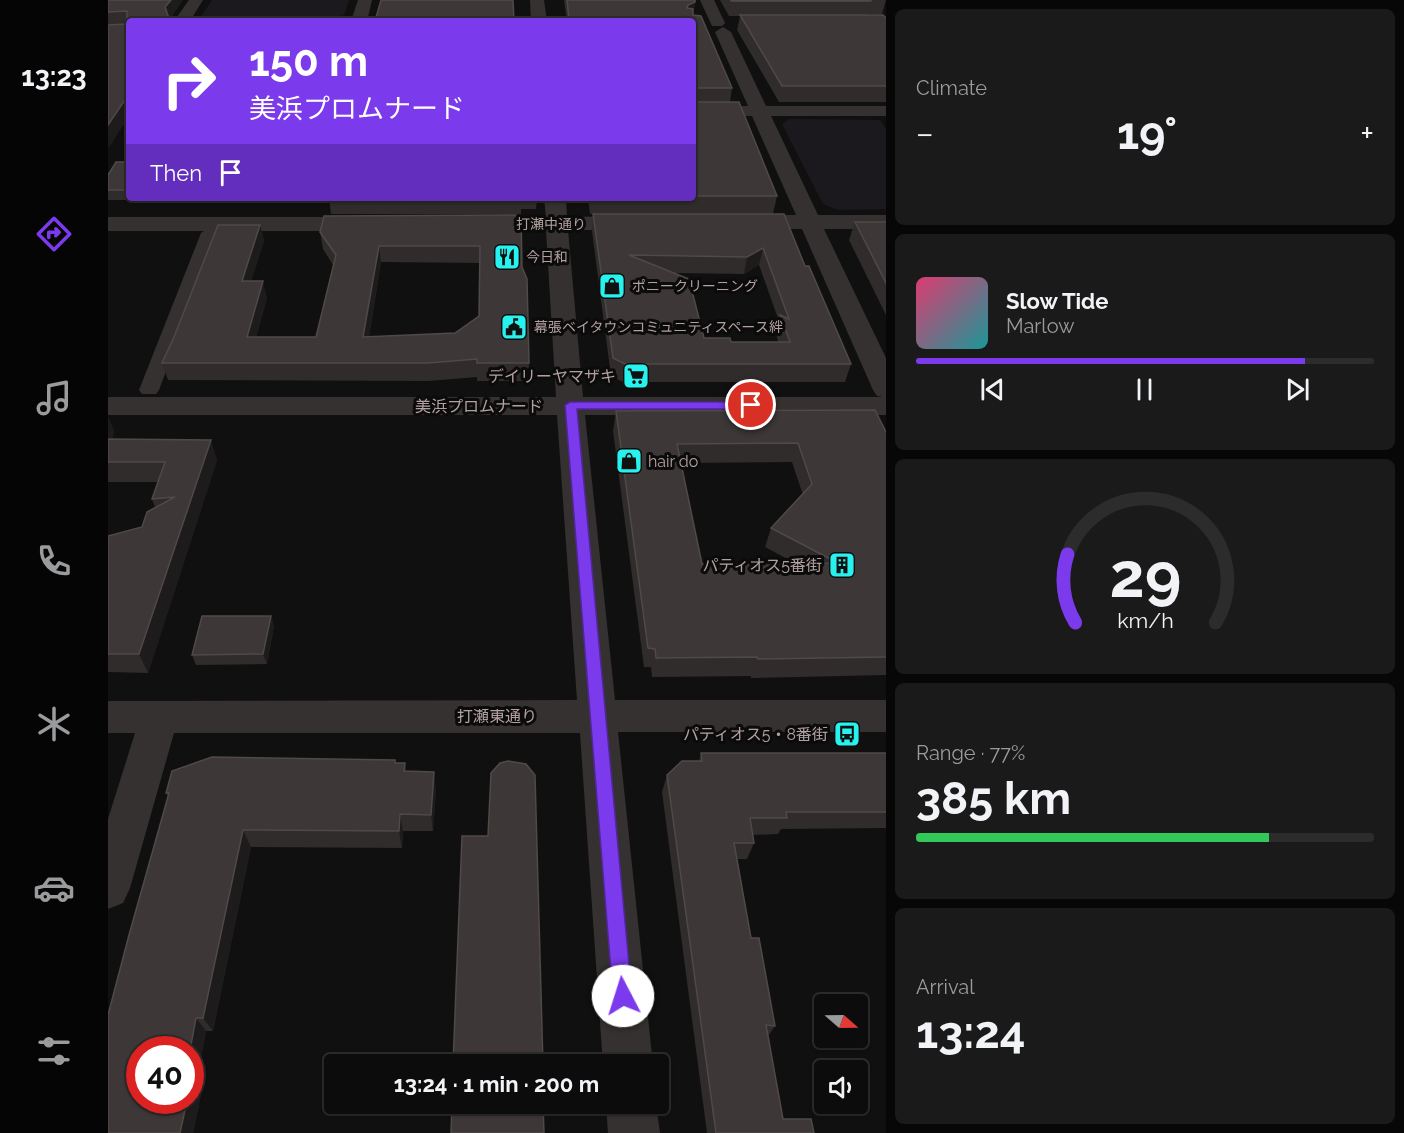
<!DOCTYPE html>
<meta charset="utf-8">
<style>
:root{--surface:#0d0c0c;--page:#1b1a1a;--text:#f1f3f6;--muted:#9a9b9d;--line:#2d2c2d;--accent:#7c3aed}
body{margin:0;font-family:Raleway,"Noto Sans JP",sans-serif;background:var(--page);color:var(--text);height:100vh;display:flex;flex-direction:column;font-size:22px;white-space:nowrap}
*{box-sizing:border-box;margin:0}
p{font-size:20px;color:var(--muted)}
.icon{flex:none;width:33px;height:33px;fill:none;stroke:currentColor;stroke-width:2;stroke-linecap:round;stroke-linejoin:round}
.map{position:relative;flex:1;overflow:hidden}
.details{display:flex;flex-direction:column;gap:9px;padding:9px;background:#070707;width:518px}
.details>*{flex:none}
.guide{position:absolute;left:18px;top:18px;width:570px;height:183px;border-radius:6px;box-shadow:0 2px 4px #0004,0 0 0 2px var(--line);background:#7c3aed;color:#fff;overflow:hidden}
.needle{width:39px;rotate:110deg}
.tools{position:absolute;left:706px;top:994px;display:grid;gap:12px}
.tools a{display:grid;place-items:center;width:54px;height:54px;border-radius:6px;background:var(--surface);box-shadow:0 2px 4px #0004,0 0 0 2px var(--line);font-size:30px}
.speed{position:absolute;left:18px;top:1036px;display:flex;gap:12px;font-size:30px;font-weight:700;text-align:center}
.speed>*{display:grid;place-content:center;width:78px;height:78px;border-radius:50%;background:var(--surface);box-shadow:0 2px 4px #0004,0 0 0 2px var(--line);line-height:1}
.speed .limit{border:9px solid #d22;background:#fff;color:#111}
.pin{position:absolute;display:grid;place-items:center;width:51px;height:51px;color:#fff;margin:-26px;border:3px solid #fff;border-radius:50%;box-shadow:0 2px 6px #0007}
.me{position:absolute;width:66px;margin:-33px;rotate:355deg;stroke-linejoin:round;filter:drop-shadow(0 0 4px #0008)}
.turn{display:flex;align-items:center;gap:21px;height:126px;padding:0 24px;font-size:27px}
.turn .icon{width:78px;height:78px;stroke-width:2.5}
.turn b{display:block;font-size:42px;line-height:51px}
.then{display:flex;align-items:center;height:57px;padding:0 24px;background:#0003;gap:12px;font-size:22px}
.big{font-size:45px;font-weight:700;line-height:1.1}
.details .widget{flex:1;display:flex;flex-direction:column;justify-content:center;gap:9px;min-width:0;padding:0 21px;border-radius:9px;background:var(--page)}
.details .dial{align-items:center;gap:0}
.dial svg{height:156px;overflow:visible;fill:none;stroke:var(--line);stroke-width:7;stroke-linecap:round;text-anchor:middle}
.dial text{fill:var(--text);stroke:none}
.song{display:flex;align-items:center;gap:18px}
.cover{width:72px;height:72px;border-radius:9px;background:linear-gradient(135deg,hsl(340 70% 55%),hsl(180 70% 35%))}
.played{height:6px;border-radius:3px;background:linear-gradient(90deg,var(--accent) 85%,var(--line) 85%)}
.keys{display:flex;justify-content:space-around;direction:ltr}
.heat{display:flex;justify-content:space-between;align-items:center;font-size:33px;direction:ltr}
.charge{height:9px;border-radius:4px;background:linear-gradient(90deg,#34c759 77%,var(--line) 0)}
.trip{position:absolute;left:216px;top:1054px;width:345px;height:60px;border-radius:6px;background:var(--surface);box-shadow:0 2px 4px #0004,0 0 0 2px var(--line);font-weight:700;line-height:60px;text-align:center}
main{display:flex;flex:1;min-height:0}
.tabs{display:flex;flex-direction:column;width:108px;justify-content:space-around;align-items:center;background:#050505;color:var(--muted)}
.tabs .icon{width:42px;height:42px}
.tabs .on{color:var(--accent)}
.tabs b{font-size:27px;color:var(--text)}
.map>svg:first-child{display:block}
.green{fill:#1c191e}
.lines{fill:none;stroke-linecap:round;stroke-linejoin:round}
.pedestrian{fill:#363131;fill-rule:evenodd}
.tertiary{fill:#363131;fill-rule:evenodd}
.wall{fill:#2f2c2b;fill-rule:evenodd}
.shaded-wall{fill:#1d1b1b}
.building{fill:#3d3837;stroke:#4f4948;stroke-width:1.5;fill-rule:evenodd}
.route{fill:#7c3aed;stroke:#51269a;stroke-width:1.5}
.labels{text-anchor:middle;stroke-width:6;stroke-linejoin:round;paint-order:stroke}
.far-street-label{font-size:14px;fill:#b2a1a0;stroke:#0c0b0b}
.far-poi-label{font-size:14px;fill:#b2a1a0;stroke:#0c0b0b;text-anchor:start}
.poi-label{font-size:16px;fill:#b2a1a0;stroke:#0c0b0b;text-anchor:end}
.street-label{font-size:16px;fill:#b2a1a0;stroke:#0c0b0b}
</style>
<main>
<nav class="tabs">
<b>13:23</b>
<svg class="icon on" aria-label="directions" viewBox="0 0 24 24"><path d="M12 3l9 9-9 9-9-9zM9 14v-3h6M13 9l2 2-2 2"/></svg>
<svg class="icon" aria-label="music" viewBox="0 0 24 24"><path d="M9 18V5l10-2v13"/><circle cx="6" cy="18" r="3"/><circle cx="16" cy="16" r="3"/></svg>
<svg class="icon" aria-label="phone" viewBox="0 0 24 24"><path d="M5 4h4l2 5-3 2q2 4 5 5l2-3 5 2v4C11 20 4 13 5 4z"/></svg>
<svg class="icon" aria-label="climate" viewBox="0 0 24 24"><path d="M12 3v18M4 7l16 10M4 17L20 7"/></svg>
<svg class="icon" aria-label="car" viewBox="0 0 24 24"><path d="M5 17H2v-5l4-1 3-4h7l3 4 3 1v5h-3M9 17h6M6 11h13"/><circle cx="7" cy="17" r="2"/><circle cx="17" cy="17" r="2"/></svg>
<svg class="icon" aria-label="filters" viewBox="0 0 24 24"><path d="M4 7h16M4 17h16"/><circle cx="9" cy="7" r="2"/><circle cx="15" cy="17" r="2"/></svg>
</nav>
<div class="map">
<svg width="779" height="1133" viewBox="0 0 779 1133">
<rect width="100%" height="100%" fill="#111010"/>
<!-- green -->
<g class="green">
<path d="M104 0H241L236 15 227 18 104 21 93 17Z"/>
<path d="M681 119 772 120 778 130V209L730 210 715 204 674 124Z"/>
</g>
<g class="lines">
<!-- pedestrian -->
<path class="pedestrian" d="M101 228 109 233 51 390 48 394H34L31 390 93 233Z"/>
<!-- tertiary -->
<g class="tertiary">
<path d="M81 0H95L82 21H66Z"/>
<path d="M250 0H264L259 21H243Z"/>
<path d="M422 0H436L439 21H423Z"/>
<path d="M592 0H606L617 23 614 26H604Z"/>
<path d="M615 27 623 32 658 106H779V116H663L710 215H779V229H716L779 360V415H477L507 700H779V732H510L545 1065H495L472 733H66L22 888 15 903 0 909V819L27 733H0V701L469 700 449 415H0V397H448L438 230 369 231 361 229 358 224 361 219 369 217H438L436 198H458L459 217 531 216 539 218 542 223 539 228 531 230H460L475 397H775L769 396 765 390 694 229H633L625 227 622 222 625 217 633 215H688L644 116H585V106H640L607 32Z"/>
<path d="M0 217H258L266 219 269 224 266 229 258 231H0Z"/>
<path d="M498 1104H548L552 1133H500Z"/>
</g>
</g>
<!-- wall -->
<g class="wall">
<path d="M0 0 62 20 21 116 0 148Z"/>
<path d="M456 0H587V2L585 15 624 88 622 102 669 196 665 214H482L480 198H585V21H459Z"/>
<path d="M612 0H778L774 14H759V15L779 19V102H671L629 30 632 16H621Z"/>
<path d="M21 162V198H30L28 200H0V175Z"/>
<path d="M221 198H429L428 209H413V214H223Z"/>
<path d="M485 214H676L697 266 743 364 737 382H515L503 376 484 231ZM651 265 671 321 668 333 670 342H623L596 338 567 273 636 274Z"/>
<path d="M413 215 414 267 421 363 420 381H369V377L321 381 60 380 54 363 152 225 156 241 143 281 159 298 148 337H208L225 265 215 249 212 232ZM273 262 372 263 371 316 347 333 261 337Z"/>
<path d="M747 222H779V317L741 240Z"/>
<path d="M508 411 779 434V675L643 678V676L544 677 543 667H536L505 431ZM684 462 695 495 663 528 657 547 687 563 594 564 573 463Z"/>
<path d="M0 417 6 431 4 439 109 460 40 673 0 672V536L34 527 47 507 44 499 50 482H0Z"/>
<path d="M163 616 166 626 159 664 88 665 84 655Z"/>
<path d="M593 753H779V828L673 829 670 834 645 835 646 843 639 859H628L643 938 667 1026 660 1036 675 1119 706 1133H599L554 792 559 775 591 761Z"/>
<path d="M288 763H297L298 771 328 789 325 831H295L294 848 143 847 105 1031H98L89 1079 95 1085 85 1133 60 797 58 793Z"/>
</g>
<!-- shaded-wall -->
<g class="shaded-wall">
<path d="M63 0H75L61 21 57 7Z"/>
<path d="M587 2 585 16 578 19 580 5Z"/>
<path d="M21 94V116L0 148V125Z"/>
<path d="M152 225 156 241 138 298 134 281Z"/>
<path d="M271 246 273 262 258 354 255 337Z"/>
<path d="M655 248 651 265 636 274 639 257Z"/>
<path d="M155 281 159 298 143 354 139 337Z"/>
<path d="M0 417 6 431 0 458Z"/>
<path d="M103 440 109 460 40 673 31 654Z"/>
<path d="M163 616 166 626 159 664 155 654Z"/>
<path d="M326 772 328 789 325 831 323 815Z"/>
<path d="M292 814 295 831 294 848 291 831Z"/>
<path d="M135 830 143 847 105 1031 95 1018Z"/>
<path d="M88 1018 98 1031 89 1079 95 1085 85 1133H72L79 1101H82V1050Z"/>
</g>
<!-- building -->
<g class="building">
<path d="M0 0H63L57 7 62 21H21V94L0 125V25L19 24V11L0 12Z"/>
<path d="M273 0H405L406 21H267Z"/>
<path d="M459 0H587V2L580 5 579 8 585 9V15L593 16 624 88H587L585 90V100L587 102H631L669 196H585V21H460L461 19Z"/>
<path d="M623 0H762L763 1H623Z"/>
<path d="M632 15H775L779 19V86H674Z"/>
<path d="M8 162H21V190H0V175Z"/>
<path d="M485 214H676L697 266H701L743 364H517L505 358ZM655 248 681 319 672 315 682 342H623L622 338H596L581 279 521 255 639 257Z"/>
<path d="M413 215 414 267 419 279 421 363H369V359L320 363H54L66 337 110 225H152L134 281H155L139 337H208L228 255 212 232 216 216ZM271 246H372L371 316 347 333 255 337Z"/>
<path d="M747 222H779V285Z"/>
<path d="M767 410 779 434V657L650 659 649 657 548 658 547 649 540 648 508 411ZM690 443 704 484 663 528 730 563 594 564 569 444Z"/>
<path d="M0 439 103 440 31 654H0V536L34 527 39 512 67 497 44 499 57 462H0Z"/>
<path d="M94 616H163L155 654 84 655Z"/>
<path d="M593 753H779V812H678L679 818H642L646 843H626L643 938H651L667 1026 658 1025 675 1119H703L706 1133H608L559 775 574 761H594Z"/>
<path d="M104 757 287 760V763H297L296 771 326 772 323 815 292 814 291 831 135 830 95 1018H88L82 1050H32V1101H79L72 1133H0V1015L21 935 61 793H58L64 771Z"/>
<path d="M400 761 418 764 427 775 435 1065H345L354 836H380L383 773 392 763Z"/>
<path d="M344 1104H435L436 1133H343Z"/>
</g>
<!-- route -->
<path class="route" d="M462 402H643L649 405 643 409H469L524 996 522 1003 515 1006 508 1003 505 996 457 405Z"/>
<!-- icons -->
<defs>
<symbol id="restaurant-square" viewBox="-11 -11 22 22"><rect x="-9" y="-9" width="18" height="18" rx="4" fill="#27f2ee" stroke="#0c0b0b"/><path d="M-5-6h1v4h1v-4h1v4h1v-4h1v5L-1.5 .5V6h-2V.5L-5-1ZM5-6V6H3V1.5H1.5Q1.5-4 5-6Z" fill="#111"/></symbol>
<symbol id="shop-square" viewBox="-11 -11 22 22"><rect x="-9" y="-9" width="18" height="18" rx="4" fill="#27f2ee" stroke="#0c0b0b"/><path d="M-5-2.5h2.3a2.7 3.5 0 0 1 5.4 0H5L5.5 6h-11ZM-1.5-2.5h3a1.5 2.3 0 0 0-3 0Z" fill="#111"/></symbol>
<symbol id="civic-square" viewBox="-11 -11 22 22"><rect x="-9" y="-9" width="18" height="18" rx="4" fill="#27f2ee" stroke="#0c0b0b"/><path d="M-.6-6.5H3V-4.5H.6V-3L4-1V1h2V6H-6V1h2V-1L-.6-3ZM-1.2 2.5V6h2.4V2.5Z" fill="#111"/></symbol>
<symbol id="supermarket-square" viewBox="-11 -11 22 22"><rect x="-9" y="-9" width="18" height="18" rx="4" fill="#27f2ee" stroke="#0c0b0b"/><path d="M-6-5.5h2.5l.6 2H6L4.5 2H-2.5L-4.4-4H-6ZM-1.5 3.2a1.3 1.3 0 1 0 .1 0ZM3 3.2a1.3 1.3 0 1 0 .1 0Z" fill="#111"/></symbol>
<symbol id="building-square" viewBox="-11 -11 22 22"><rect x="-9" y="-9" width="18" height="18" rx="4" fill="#27f2ee" stroke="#0c0b0b"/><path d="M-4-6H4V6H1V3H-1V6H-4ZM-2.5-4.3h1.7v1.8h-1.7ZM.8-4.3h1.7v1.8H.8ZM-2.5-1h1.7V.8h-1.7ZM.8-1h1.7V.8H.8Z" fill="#111"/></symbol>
<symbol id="bus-square" viewBox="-11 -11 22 22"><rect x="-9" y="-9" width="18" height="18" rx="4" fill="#27f2ee" stroke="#0c0b0b"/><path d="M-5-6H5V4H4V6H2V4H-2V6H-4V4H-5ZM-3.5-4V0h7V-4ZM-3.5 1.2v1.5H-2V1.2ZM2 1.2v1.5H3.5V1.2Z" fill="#111"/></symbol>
</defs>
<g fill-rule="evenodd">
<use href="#restaurant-square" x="384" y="242" width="30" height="30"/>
<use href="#shop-square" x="489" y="271" width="30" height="30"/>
<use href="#civic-square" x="391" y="312" width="30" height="30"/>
<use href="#supermarket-square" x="513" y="361" width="30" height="30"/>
<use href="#shop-square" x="506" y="446" width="30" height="30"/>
<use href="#building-square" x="719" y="550" width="30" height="30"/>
<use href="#bus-square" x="724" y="719" width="30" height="30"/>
</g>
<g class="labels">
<!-- far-street labels -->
<g class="far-street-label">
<text x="443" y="229">打瀬中通り</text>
</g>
<!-- far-poi labels -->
<g class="far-poi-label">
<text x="418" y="262">今日和</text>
<text x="524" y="291">ポニークリーニング</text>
<text x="426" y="332">幕張ベイタウンコミュニティスペース絆</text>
</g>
<!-- poi labels -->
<g class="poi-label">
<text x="508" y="382">デイリーヤマザキ</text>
<text x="540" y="467" text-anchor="start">hair do</text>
<text x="714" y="571">パティオス5番街</text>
<text x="720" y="740">パティオス5・8番街</text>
</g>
<!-- street labels -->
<g class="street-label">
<text x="371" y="412">美浜プロムナード</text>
<text x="389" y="722">打瀬東通り</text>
</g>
</g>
</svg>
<div class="tools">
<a><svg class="needle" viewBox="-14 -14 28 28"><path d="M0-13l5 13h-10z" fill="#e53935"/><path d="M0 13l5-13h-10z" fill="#9a9b9d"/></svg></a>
<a><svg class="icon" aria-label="sound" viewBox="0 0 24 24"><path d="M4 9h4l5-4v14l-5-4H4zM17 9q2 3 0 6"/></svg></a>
</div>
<div class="speed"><div class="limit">40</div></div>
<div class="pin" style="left:643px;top:405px;background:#d93025"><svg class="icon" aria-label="arrive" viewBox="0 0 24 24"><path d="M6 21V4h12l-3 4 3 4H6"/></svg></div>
<svg class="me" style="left:515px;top:996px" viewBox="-20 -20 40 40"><circle r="19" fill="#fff"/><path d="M0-13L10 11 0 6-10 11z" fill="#7c3aed"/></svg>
<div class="trip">13:24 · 1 min · 200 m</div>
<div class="guide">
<div class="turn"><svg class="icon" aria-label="right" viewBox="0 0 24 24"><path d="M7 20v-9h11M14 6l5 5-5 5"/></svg><div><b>150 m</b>美浜プロムナード</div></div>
<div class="then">Then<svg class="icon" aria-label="arrive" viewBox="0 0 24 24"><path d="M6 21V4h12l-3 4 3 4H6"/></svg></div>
</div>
</div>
<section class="details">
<div class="widget"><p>Climate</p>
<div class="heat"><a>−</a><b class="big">19°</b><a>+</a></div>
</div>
<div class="widget">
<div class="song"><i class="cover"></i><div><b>Slow Tide</b><p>Marlow</p></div></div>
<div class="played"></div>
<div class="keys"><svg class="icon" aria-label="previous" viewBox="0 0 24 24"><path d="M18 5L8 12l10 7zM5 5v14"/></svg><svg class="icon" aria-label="pause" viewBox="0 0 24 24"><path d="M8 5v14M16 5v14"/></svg><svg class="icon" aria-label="next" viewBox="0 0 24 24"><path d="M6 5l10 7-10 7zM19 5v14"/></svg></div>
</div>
<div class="widget dial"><svg viewBox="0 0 100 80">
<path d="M14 69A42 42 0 1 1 86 69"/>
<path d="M14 69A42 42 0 0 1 10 34" stroke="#7c3aed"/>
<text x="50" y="56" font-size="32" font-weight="700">29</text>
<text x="50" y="72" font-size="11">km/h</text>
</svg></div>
<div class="widget"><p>Range · 77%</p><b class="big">385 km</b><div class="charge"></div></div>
<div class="widget"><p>Arrival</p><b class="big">13:24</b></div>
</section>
</main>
